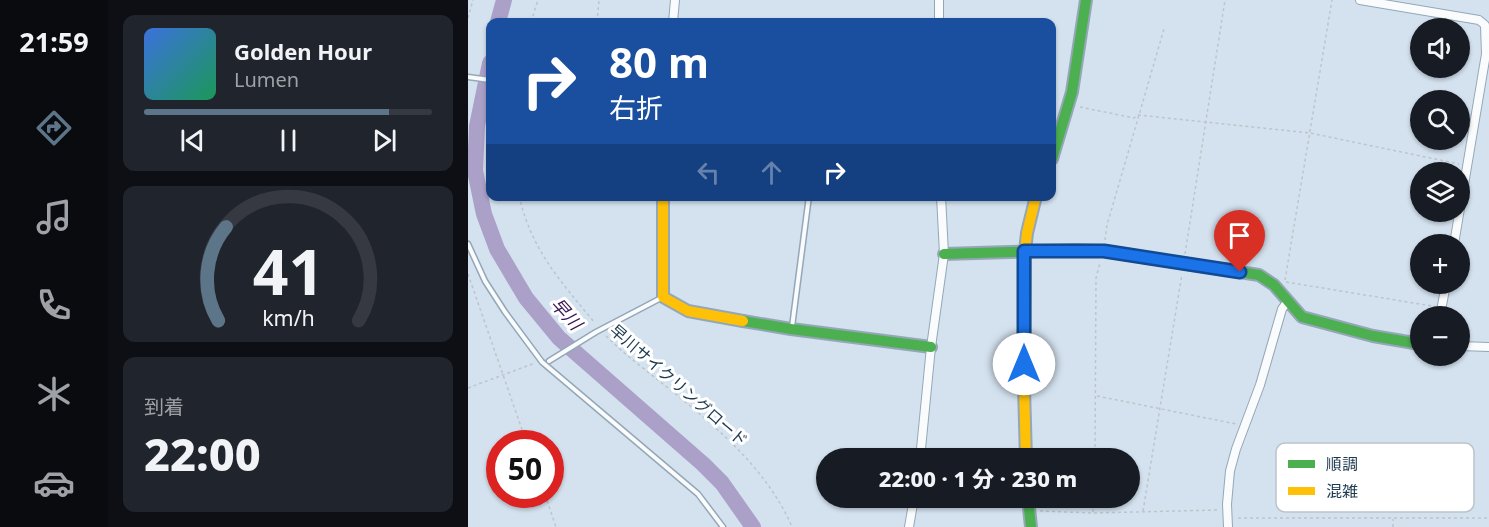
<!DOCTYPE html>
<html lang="ja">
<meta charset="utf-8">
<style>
:root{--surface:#171b24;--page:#20242c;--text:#f1f3f6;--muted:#9ea1a6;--line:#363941;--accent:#5d7588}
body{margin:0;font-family:"Noto Sans","Noto Sans JP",sans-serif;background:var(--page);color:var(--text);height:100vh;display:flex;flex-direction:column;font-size:22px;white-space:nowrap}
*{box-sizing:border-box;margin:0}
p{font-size:20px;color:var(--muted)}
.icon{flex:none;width:33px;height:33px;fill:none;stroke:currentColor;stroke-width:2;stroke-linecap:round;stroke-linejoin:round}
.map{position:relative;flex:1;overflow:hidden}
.drawer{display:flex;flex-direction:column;gap:15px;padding:15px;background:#0d0f14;width:360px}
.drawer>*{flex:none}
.hud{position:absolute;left:18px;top:18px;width:570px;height:183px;border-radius:12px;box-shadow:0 2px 4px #0004;background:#1a4fa0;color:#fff;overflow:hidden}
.controls{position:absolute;left:942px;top:18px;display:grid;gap:12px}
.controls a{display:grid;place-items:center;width:60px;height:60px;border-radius:50%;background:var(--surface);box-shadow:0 2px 4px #0004;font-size:30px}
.speed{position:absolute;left:18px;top:430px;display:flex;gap:12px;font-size:30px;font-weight:700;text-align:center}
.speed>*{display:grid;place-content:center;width:78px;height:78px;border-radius:50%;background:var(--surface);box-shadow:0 2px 4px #0004;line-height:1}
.speed .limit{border:9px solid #d22;background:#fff;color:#111}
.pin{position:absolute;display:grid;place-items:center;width:51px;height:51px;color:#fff;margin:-62px -26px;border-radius:50% 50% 50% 0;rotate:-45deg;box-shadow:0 0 6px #0007}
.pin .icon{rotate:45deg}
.me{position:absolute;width:66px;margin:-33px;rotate:0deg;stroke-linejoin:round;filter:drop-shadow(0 0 4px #0008)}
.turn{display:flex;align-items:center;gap:21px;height:126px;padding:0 24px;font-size:27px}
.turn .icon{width:78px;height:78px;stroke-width:2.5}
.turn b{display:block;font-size:42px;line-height:51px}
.lanes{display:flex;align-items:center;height:57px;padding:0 24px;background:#0003;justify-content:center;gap:30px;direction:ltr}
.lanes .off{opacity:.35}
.big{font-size:45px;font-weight:800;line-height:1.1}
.drawer .card{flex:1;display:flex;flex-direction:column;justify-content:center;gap:9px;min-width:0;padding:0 21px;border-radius:12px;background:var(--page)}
.drawer .dial{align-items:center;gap:0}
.dial svg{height:156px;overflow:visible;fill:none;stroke:var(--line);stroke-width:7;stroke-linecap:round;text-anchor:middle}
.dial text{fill:var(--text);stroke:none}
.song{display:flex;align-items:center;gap:18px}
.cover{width:72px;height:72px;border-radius:9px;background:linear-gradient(135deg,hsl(220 70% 55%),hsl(150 70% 35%))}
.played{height:6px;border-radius:3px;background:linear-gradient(90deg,var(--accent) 85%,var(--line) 85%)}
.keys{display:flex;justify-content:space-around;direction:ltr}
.trip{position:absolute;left:348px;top:448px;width:324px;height:60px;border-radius:30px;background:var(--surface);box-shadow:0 2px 4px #0004;font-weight:800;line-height:60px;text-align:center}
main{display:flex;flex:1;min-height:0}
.dock{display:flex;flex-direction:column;width:108px;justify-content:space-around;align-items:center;background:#090b0e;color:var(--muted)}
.dock .icon{width:42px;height:42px}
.dock .on{color:var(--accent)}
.dock b{font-size:27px;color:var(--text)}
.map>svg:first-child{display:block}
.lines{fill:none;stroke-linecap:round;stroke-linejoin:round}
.river{stroke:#aba0c8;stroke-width:16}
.lane-casing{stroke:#94a7b7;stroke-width:7}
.street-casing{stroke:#94a7b7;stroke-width:10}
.fast-casing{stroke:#94a7b7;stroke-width:14}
.slow-casing{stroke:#94a7b7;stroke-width:14}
.path{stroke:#bcc5ca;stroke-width:1.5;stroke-dasharray:3 3;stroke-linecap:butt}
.lane{stroke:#f9fbfd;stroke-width:4}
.street{stroke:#f9fbfd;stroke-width:8}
.fast{stroke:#4caf50;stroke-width:10}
.slow{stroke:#ffc107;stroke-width:10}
.route-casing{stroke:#114b97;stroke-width:15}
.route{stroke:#1a73e8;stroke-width:10}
.labels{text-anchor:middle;stroke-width:6;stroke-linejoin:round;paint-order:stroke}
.street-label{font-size:16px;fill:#1d3a50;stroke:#fff}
.water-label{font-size:18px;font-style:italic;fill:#351454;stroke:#fff}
.key{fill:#fff;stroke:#bbc4ca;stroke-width:1.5}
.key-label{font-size:16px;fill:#1d3a50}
</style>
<main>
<nav class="dock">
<b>21:59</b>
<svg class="icon on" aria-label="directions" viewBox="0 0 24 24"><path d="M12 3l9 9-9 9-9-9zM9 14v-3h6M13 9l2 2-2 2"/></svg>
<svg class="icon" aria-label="music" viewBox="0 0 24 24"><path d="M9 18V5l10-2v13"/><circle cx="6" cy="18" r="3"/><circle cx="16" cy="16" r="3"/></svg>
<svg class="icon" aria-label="phone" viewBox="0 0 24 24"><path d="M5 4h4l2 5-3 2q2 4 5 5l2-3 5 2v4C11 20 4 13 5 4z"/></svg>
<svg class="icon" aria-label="climate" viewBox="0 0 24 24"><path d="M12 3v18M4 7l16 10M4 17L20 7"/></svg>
<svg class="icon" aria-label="car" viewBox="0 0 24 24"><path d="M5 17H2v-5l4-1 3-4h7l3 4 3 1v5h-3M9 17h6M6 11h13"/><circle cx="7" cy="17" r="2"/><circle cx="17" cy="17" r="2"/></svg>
</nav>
<section class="drawer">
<div class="card">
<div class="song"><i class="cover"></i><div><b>Golden Hour</b><p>Lumen</p></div></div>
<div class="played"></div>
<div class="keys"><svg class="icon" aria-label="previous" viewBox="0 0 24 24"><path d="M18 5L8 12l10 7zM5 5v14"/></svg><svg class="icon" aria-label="pause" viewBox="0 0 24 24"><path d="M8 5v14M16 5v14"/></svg><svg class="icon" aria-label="next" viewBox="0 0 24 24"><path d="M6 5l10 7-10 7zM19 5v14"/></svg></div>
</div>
<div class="card dial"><svg viewBox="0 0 100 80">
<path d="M14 69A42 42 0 1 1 86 69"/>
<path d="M14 69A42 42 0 0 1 18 21" stroke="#5d7588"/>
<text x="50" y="56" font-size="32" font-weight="700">41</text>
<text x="50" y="72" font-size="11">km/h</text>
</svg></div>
<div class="card"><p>到着</p><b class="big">22:00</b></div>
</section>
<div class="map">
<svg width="1021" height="527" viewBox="0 0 1021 527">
<rect width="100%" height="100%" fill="#d4e2ef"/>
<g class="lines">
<!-- river -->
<g class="river">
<path d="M30 22 36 0"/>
<path d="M22 63 9 126 7 171 16 214 29 249 58 298 91 338 235 464 254 483 285 527"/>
</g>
<defs>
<g id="lane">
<path d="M0 77 22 80"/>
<path d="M0 244 17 281 37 312 74 362 230 494 255 527"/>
<path d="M324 327 341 196"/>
<path d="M81 361 128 332 195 297"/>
</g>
<g id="street">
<path d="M892 0 1011 20 1017 25 1018 54 986 244"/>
<path d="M205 22 207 0"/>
<path d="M471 22V0"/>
<path d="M972 316 978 284"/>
<path d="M992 346 1021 347"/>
<path d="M452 459 463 347 476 254 473 196"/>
<path d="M441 527 446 498"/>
<path d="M760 527 759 504 762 471 768 449 792 385 814 309 819 302"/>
</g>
<g id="fast">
<path d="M584 159 604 92 618 0"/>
<path d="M476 254 607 250 636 251 791 275 806 285 834 317 905 336 952 344"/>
<path d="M275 321 323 329 463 347"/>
<path d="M560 498 563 527"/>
</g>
<g id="slow">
<path d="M195 196V297L220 311 275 321"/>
<path d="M558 459 556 388 557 251 559 233 568 196"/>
</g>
</defs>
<!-- lane casing -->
<use href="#lane" class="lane-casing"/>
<!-- street casing -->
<use href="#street" class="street-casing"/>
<!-- fast casing -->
<use href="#fast" class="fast-casing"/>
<!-- slow casing -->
<use href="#slow" class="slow-casing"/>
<!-- path -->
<g class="path">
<path d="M0 18 5 0"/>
<path d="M63 22 70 0"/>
<path d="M129 22 131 0"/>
<path d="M612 107 666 118 670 115 842 133 991 164"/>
<path d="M51 196C64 251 93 282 127 323"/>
<path d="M637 240 639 225 696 29"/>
<path d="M717 254 757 0"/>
<path d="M0 274 59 444"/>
<path d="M817 280 864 0"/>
<path d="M818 282 964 306"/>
<path d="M138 336 154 351C215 402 292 452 324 527"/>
<path d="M0 388 67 363"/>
<path d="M629 396 768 424"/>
<path d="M627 459 628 278 632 263"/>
<path d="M77 495 88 527"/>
<path d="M572 511 625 513 750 510"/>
<path d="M675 511 714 274"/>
<path d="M625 512 626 498"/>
<path d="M770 518H1021"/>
<path d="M925 527V519"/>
</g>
<!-- lane -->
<use href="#lane" class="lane"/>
<!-- street -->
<use href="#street" class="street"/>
<!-- fast -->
<use href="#fast" class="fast"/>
<!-- slow -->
<use href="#slow" class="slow"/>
</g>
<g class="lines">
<defs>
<path id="route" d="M556 364V251H636L772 272"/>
</defs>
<!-- route casing -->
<use href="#route" class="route-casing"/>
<!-- route -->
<use href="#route" class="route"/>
</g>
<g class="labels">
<!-- street labels -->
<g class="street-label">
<text transform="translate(211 385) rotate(41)" y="6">早川サイクリングロード</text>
</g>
<!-- water labels -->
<g class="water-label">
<text transform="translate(98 314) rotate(48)" y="6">早川</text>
</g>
</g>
<!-- legend -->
<rect x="808" y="443" width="198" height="69" rx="9" class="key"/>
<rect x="820" y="460" width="27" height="8" fill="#4caf50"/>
<rect x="820" y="487" width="27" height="8" fill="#ffc107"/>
<g class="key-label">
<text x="858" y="470">順調</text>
<text x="858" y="497">混雑</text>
</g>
</svg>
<div class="controls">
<a><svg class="icon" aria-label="sound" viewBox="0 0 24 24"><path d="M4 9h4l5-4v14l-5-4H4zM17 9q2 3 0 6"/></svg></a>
<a><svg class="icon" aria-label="search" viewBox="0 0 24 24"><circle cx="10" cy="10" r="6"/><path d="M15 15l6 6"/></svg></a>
<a><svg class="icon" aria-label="layers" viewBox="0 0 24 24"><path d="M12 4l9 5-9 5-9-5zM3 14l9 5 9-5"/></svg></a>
<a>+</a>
<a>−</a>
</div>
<div class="speed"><div class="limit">50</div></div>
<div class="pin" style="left:772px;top:272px;background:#d93025"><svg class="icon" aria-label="arrive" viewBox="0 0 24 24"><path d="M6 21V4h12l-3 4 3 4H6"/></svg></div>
<svg class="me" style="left:556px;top:364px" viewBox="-20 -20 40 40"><circle r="19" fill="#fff"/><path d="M0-13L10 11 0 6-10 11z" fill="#1a73e8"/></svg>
<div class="trip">22:00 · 1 分 · 230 m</div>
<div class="hud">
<div class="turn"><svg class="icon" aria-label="right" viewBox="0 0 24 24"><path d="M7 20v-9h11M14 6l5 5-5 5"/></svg><div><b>80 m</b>右折</div></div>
<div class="lanes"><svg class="icon off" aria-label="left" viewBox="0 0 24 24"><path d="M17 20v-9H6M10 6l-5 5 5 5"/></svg><svg class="icon off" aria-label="ahead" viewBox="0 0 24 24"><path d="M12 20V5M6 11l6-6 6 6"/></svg><svg class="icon" aria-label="right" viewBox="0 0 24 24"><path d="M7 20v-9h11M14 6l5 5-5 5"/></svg></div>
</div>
</div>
</main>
